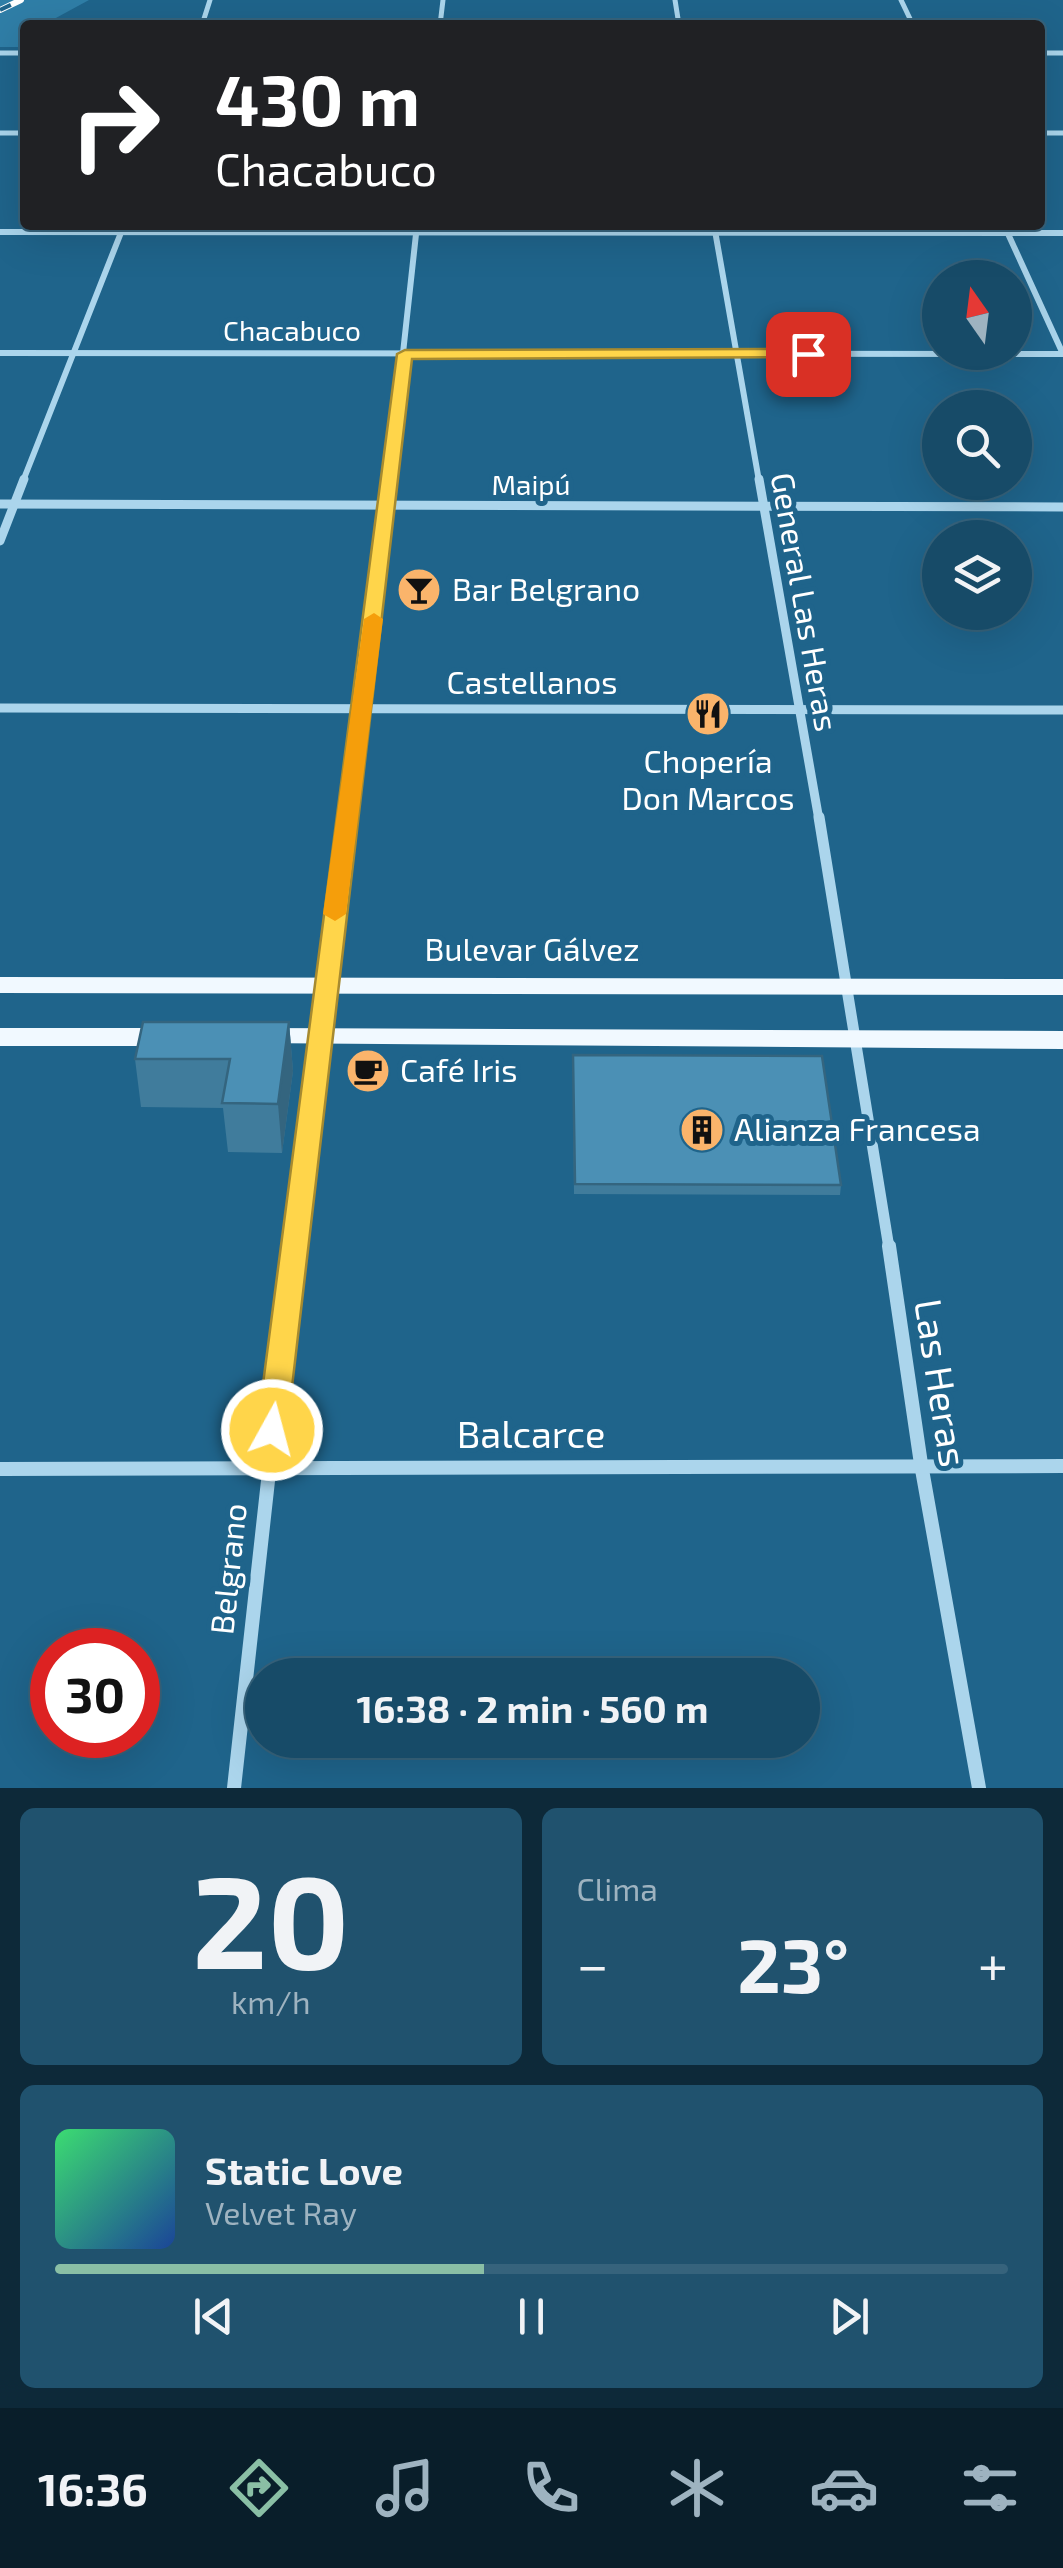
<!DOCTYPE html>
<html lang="es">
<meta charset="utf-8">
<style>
:root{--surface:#174b68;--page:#20526e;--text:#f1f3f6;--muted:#9eb3c0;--line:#36637c;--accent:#8abfa5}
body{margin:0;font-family:"Exo 2",sans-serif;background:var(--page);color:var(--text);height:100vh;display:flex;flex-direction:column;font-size:38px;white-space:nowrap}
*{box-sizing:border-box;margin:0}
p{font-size:32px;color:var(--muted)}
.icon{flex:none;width:55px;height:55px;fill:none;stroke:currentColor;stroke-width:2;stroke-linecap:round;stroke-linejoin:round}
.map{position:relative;height:1788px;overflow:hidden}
.panel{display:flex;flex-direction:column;gap:20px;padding:20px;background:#0d2939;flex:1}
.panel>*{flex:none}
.banner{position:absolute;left:20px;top:20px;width:1025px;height:210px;border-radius:10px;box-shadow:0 10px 40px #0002,0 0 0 2px var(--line);background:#202124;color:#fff;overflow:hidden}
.needle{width:65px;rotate:346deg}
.buttons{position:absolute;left:922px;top:260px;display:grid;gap:20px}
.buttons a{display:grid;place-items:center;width:110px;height:110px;border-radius:50%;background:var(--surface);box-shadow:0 10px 40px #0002,0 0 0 2px var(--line);font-size:50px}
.speed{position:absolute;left:30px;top:1628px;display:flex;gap:20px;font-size:50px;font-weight:700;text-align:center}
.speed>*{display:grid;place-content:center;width:130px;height:130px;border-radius:50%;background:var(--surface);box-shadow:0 10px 40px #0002,0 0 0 2px var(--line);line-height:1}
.speed .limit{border:15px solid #d22;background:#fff;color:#111}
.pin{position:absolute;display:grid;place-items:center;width:85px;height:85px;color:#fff;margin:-42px;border-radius:20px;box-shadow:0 5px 15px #0006}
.me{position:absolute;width:110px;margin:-55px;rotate:7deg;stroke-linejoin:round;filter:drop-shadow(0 0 8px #0008)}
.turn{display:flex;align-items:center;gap:35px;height:210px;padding:0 30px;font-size:45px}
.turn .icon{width:130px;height:130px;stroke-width:2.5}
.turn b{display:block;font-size:70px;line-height:85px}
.big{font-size:75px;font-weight:700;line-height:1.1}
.panel .tile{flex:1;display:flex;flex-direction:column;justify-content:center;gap:15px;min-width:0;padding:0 35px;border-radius:15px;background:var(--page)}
.panel .dial{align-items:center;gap:0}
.dial b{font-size:130px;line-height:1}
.song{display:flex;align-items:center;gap:30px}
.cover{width:120px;height:120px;border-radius:15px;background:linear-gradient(135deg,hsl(140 70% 55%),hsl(220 70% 35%))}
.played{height:10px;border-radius:5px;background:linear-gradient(90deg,var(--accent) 45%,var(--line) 45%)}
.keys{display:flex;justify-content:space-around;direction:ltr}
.heat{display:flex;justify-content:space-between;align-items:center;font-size:55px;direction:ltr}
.panel .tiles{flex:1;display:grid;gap:20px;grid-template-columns:1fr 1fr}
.tile:last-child{grid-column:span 2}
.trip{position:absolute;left:245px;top:1658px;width:575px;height:100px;border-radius:50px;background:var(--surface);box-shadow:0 10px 40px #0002,0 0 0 2px var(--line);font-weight:700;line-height:100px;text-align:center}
.tabs{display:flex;height:160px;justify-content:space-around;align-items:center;background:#091e2a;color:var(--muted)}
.tabs .icon{width:70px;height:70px}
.tabs .selected{color:var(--accent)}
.tabs b{font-size:45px;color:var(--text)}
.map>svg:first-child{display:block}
.green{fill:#2f7ea7}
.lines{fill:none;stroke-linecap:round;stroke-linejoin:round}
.street-far4{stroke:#abd5ec;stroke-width:5}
.street-far3{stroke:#abd5ec;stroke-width:6}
.street-far2{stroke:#abd5ec;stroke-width:9}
.street-far1{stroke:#abd5ec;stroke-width:11}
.street{stroke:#abd5ec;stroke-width:14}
.primary{fill:#f1f9ff;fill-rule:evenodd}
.rail-casing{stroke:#fff;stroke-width:6}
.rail{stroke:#1f648b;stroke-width:4;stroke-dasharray:12;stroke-linecap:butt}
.wall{fill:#407c9c}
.shaded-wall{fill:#34657f}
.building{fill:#4b90b5;stroke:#34657f;stroke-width:2.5}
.route{fill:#ffd54a;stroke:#a68a30;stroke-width:2.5}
.slow{fill:#f59e0b}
.labels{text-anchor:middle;stroke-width:10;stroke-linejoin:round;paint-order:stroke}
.far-street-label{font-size:28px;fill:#fff;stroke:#1f648b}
.poi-label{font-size:32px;fill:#fff;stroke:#1f648b;text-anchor:start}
.street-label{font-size:32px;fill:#fff;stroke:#1f648b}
.near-street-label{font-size:38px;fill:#fff;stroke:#1f648b}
</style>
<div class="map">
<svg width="1063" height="1788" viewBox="0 0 1063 1788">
<rect width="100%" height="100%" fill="#1f648b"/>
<!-- green -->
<path class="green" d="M0 0H89L43 25H25V40L18 47H0Z"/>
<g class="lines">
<!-- street-far4 -->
<g class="street-far4">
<path d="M675 0 679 25"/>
<path d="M901 0 913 25"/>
<path d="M202 25 210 0"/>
<path d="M440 25 443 0"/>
<path d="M0 53H25"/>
<path d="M1040 53H1063"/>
<path d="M0 133H25"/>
<path d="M1040 133H1063"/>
</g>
<!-- street-far3 -->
<g class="street-far3">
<path d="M714 225 759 481"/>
<path d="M1004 225 1063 354"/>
<path d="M0 232 1063 233"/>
<path d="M0 353 1063 354"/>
<path d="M23 481 124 225"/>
<path d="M389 481 417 225"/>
</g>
<!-- street-far2 -->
<g class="street-far2">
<path d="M759 479 819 820"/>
<path d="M0 504 1063 507"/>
<path d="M0 541 24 479"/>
<path d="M0 708 1063 710"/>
<path d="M348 820 389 479"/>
</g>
<!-- street-far1 -->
<g class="street-far1">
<path d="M819 817 889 1248"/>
<path d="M293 1248 348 817"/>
</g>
<!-- street -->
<g class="street">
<path d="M889 1246 921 1464 979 1788"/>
<path d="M0 1469 1063 1466"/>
<path d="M234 1788 294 1246"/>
</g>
<!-- primary -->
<g class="primary">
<path d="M0 977 1063 979V995L0 993Z"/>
<path d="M0 1028H170L184 1037 170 1046H0Z"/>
<path d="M260 1028 1063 1031V1049L250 1043 246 1037Z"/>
</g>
<defs>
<path id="rail" d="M0 10 21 0"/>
</defs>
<!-- rail casing -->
<use href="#rail" class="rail-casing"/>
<!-- rail -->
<use href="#rail" class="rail"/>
</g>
<!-- wall -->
<g class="wall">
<path d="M846 225H994V226Z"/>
<path d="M289 1022 293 1071 282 1153 228 1152 223 1108 141 1107 135 1059Z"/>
<path d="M573 1055 841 1185 840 1195 574 1194Z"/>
</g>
<!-- shaded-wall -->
<path class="shaded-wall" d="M289 1022 293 1071 282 1153 278 1104Z"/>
<!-- building -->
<g class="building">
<path d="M143 1022H289L278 1104 222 1103 230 1059H135Z"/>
<path d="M573 1055 822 1056 841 1185 575 1184Z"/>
</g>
<!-- route -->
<path class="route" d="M808 349 814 351V357L412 359 287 1430 283 1438H261L257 1430 397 354 405 350Z"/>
<!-- slow -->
<path class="slow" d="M374 613 383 619 346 914 335 921 323 914 364 619Z"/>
<!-- icons -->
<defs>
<symbol id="bar-disc" viewBox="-11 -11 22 22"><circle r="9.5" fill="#fab46b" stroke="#1f648b"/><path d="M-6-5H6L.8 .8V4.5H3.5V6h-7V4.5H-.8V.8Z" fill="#111"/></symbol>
<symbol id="restaurant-disc" viewBox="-11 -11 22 22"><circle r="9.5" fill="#fab46b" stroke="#1f648b"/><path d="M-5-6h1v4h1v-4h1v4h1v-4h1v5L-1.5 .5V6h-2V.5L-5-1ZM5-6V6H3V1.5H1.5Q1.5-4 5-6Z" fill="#111"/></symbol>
<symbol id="cafe-disc" viewBox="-11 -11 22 22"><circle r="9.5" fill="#fab46b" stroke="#1f648b"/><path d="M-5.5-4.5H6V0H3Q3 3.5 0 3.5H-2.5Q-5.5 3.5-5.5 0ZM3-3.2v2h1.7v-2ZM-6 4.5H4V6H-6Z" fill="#111"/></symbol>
<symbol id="building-disc" viewBox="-11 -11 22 22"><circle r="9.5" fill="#fab46b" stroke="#1f648b"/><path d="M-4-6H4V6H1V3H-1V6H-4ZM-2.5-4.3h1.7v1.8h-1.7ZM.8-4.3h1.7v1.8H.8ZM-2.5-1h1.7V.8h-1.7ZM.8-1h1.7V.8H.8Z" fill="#111"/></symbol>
</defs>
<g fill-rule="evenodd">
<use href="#bar-disc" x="394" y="565" width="50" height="50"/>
<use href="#restaurant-disc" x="683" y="689" width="50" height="50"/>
<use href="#cafe-disc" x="343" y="1046" width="50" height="50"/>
<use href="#building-disc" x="677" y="1105" width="50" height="50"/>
</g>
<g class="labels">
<!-- far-street labels -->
<g class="far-street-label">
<text x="292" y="341">Chacabuco</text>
<text x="531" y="495">Maipú</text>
</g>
<!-- poi labels -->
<g class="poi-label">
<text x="452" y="601">Bar Belgrano</text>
<text x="708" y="773" text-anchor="middle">Chopería<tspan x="708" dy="37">Don Marcos</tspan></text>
<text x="400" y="1082">Café Iris</text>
<text x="734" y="1141">Alianza Francesa</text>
</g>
<!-- street labels -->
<g class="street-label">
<text transform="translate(804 602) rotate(80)" y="11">General Las Heras</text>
<text x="532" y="694">Castellanos</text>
<text x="532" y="961">Bulevar Gálvez</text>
<text transform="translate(229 1569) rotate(-84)" y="11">Belgrano</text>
</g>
<!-- near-street labels -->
<g class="near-street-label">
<text transform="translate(940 1383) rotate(81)" y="13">Las Heras</text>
<text x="531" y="1448">Balcarce</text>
</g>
</g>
</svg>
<div class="buttons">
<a><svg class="needle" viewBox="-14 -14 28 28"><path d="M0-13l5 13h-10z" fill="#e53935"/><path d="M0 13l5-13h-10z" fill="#9eb3c0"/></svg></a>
<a><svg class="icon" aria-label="search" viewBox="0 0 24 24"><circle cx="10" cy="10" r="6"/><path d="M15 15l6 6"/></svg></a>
<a><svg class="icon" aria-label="layers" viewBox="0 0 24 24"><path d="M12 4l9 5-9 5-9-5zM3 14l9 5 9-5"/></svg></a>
</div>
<div class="speed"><div class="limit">30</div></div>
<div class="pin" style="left:808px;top:354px;background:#d93025"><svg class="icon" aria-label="arrive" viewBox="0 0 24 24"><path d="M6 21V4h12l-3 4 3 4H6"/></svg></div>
<svg class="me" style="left:272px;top:1430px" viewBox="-20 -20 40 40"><circle r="17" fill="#ffd54a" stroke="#fff" stroke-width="3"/><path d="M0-11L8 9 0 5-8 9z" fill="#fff"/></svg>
<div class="trip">16:38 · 2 min · 560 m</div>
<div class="banner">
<div class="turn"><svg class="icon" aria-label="right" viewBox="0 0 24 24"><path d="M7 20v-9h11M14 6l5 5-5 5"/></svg><div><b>430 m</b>Chacabuco</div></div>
</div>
</div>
<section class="panel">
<div class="tiles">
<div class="tile dial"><b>20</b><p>km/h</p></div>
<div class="tile"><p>Clima</p>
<div class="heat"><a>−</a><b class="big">23°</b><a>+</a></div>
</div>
<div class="tile">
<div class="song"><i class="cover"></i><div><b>Static Love</b><p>Velvet Ray</p></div></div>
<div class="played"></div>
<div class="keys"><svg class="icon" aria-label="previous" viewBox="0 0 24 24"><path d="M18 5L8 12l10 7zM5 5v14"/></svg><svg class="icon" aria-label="pause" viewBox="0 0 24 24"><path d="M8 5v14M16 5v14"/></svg><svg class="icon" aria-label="next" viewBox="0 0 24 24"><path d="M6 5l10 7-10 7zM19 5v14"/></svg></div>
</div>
</div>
</section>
<nav class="tabs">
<b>16:36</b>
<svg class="icon selected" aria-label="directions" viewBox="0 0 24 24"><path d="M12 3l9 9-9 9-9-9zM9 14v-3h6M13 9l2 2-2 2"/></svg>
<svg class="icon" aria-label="music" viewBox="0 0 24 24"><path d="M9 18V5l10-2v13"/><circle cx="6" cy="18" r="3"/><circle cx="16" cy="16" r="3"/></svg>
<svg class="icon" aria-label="phone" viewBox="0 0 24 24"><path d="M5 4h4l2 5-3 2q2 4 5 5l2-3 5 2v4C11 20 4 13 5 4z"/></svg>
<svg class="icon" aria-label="climate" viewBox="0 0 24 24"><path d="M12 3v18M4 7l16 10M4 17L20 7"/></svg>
<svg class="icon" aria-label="car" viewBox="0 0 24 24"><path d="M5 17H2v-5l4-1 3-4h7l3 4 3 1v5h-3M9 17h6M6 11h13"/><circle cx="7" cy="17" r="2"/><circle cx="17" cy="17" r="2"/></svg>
<svg class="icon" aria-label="filters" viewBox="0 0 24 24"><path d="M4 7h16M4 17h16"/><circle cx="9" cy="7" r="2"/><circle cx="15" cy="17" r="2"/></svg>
</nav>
